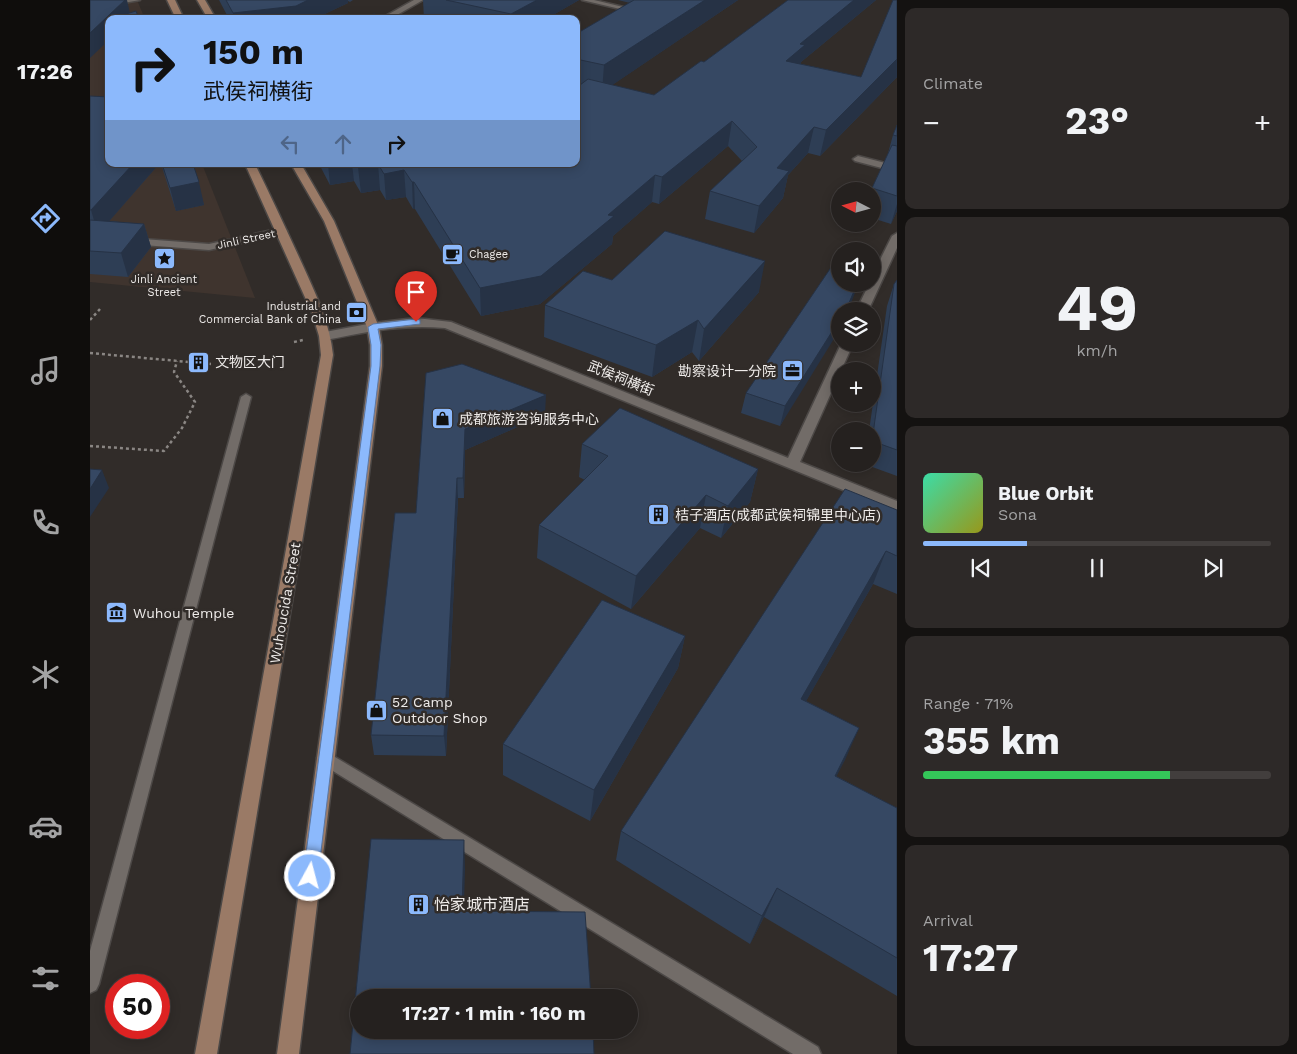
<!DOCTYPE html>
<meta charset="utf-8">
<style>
:root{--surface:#25211f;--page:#2d2928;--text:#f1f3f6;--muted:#a3a3a4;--line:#423e3d;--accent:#8cb9fc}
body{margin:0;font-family:"Work Sans","Noto Sans SC",sans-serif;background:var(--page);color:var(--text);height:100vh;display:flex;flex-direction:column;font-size:19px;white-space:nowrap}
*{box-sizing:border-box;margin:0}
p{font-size:16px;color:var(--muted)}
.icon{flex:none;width:28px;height:28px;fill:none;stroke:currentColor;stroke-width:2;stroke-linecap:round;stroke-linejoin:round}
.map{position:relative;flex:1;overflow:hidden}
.side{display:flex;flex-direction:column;gap:8px;padding:8px;background:#141211;width:400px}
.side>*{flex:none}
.banner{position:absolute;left:15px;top:15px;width:475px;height:152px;border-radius:10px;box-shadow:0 2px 12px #0003,0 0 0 1px var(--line);background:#8cb9fc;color:#111;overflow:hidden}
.needle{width:32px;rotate:276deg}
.tools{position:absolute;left:741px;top:182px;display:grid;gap:10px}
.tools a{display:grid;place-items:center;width:50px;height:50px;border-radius:50%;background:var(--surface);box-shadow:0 2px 12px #0003,0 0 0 1px var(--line);font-size:25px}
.speed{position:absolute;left:15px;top:974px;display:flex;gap:10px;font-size:25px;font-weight:700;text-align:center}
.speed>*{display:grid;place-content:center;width:65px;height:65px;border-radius:50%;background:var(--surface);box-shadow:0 2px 12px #0003,0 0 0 1px var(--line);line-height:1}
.speed .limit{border:8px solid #d22;background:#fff;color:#111}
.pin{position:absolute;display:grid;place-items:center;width:42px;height:42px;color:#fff;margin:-51px -21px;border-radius:50% 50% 50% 0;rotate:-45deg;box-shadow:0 0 5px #0007}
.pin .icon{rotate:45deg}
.me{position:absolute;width:55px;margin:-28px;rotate:7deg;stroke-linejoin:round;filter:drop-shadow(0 0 4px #0008)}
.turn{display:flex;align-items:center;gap:18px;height:105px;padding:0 15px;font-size:22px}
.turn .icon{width:65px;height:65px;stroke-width:2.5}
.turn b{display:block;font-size:35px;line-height:42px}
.lanes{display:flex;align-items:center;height:48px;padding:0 15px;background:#0003;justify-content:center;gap:25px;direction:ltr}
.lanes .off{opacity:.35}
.big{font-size:38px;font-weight:700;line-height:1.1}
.side .widget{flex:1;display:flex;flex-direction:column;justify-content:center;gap:8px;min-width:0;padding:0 18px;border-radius:10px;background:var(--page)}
.side .dial{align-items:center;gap:0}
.dial b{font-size:65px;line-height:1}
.song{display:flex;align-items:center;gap:15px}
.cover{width:60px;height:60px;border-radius:8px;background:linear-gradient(135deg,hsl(160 70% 55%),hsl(60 70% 35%))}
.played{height:5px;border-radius:2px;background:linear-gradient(90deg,var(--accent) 30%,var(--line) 30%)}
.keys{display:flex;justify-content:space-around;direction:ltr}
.heat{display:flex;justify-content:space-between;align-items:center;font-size:28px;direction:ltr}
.charge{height:8px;border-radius:4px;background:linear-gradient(90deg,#34c759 71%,var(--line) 0)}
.trip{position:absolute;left:260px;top:989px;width:288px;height:50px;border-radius:25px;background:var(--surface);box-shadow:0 2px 12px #0003,0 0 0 1px var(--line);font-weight:700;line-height:50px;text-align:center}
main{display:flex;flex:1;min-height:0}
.dock{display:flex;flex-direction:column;width:90px;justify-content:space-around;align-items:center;background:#0f0d0c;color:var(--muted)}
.dock .icon{width:35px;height:35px}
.dock .selected{color:var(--accent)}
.dock b{font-size:22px;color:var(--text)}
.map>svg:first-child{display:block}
.built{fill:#3f342e}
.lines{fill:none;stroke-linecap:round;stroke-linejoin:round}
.lane-casing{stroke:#4c4846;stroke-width:3}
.street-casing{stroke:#4c4846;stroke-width:3}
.secondary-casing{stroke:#4c4846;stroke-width:3}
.path{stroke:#8a8683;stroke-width:2.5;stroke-dasharray:3 3;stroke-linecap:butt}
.lane{fill:#726c68;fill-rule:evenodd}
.street{fill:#726c68;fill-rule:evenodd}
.secondary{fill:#9a7a66;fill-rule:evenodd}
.wall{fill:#2e3e55}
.shaded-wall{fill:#263245}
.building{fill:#364863;stroke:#263245}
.route{fill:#8cb9fc;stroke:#5b78a4}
.labels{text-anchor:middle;stroke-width:5;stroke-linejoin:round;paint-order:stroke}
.far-street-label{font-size:11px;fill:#efecea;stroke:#312c29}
.far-poi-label{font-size:11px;fill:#efecea;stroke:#312c29;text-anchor:start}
.poi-label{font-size:14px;fill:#efecea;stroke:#312c29;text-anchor:start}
.street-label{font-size:14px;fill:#efecea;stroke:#312c29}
.near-poi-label{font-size:16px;fill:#efecea;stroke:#312c29;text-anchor:start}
</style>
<main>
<nav class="dock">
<b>17:26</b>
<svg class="icon selected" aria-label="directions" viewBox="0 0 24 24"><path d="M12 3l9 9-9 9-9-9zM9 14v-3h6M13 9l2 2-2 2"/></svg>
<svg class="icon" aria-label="music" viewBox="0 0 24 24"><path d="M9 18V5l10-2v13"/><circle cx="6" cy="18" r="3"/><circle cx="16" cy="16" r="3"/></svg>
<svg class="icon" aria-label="phone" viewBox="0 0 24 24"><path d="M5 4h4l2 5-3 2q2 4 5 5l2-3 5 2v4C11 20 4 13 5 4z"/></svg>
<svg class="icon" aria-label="climate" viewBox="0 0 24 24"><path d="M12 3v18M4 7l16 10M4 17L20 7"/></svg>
<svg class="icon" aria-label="car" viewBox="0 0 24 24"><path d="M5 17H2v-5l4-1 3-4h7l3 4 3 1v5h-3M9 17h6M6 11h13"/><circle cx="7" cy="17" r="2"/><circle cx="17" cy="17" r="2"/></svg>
<svg class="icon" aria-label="filters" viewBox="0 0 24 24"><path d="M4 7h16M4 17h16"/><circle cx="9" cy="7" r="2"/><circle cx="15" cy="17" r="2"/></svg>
</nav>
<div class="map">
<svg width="807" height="1054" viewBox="0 0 807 1054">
<rect width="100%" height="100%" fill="#312c29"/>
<!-- built -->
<path class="built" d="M47 0 55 19H19V164H112L165 298 0 282V5Z"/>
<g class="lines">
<defs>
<g id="lane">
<path d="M492 0H504L550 11 547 13Z"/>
<path d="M156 394 161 397 9 984 6 990 0 993V951L151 397Z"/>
<path d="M235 751 728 1047 731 1054H703L230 763 227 758 230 753Z"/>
</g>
<g id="street">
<path d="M32 0H50L0 9V5Z"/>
<path d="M324 0H333L300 19H290Z"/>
<path d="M768 156 807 166V172L765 161 763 159Z"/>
<path d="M192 228 197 231 196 233 119 250 0 241V235L119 244Z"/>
<path d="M807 233V248L778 311H766L779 284H782V276L802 236Z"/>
<path d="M326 318 361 322 698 458 751 344H763L710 462 807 501V512L355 328C312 324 277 332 235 340L229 336 235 332 283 323Z"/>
</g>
<g id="secondary">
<path d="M77 0H85L94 19H86Z"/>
<path d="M107 0H115L126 19H118Z"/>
<path d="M155 164H165C182 199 198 233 214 268 227 297 240 324 243 355L127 1054H105L231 355 229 336 222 313Z"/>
<path d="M201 164H211L244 221 289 327 292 345V366L209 1054H187L280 366V345L277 327 234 221Z"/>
</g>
</defs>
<!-- lane casing -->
<use href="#lane" class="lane-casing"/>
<!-- street casing -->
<use href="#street" class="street-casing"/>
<!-- secondary casing -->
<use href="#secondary" class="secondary-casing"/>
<!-- path -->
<g class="path">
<path d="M0 320 10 309"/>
<path d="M204 342 213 340"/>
<path d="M0 353 121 364"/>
<path d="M0 446 74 451 92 428 105 402 84 372 87 361"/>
</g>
<!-- lane -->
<use href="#lane" class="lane"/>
<!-- street -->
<use href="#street" class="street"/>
<!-- secondary -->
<use href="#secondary" class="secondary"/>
</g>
<!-- wall -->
<g class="wall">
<path d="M129 0H263L260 2 258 1V3L224 19H139Z"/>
<path d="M333 0H489L456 19H334Z"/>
<path d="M528 0H648L522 85 564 95 614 62 698 0H786L711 62V64L771 77H807L730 156 718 153 698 175 693 198 664 233 615 219 620 191 652 161 638 146 569 204 562 202 523 236 522 244 450 304 391 316 325 209H323L316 197 296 200 290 190 271 193 264 181 240 185 229 164H486L489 86 486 85V34L540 3Z"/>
<path d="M0 96 69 164 19 221 54 224 61 247 38 277 0 274Z"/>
<path d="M807 125V211L801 224 782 218V191H781L797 157 803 135Z"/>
<path d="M71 164H103L114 205 86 211Z"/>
<path d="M522 280 669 292 609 361 602 352 562 377 454 337 455 305Z"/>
<path d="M807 280V476L774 464H782V431H779L797 306 804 284Z"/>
<path d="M766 290 690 426 651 413 656 393Z"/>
<path d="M336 373 455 415 375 450 374 498H368L356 756 284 755 281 735 326 513Z"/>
<path d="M492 444 668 469 660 502 631 538 610 528 541 609 447 558 449 525 495 480 489 477Z"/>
<path d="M807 510V594L783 584 716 701 769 728 746 776 807 808V996L674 917 660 944 526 860 531 831Z"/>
<path d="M595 636 588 668 500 821 413 775V744Z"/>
</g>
<!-- shaded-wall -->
<g class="shaded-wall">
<path d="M35 0H37L41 18 19 19V40L0 58V33Z"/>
<path d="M218 0H258V3L224 19H144L143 13Z"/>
<path d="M447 0H489L456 19H420L421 14Z"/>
<path d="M615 0H648L512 92 514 65Z"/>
<path d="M764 0H786L711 62 710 69 696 61 710 44Z"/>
<path d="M807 59V77L730 156 736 130Z"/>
<path d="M642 121 638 146 569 204 572 177Z"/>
<path d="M724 127 718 153 698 175 693 198 664 233 669 206 687 168Z"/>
<path d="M43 164H69L8 234 1 210Z"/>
<path d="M238 164H262L264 181 240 185Z"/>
<path d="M288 164 290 190 271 193 268 167Z"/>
<path d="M314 170 316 197 296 200 294 174Z"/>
<path d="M565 175 562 202 523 236 522 244 450 304 391 316 390 288 518 215Z"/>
<path d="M109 182 114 205 86 211 80 188Z"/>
<path d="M322 182H324L325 209H323Z"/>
<path d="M807 204V211L801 224Z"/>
<path d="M54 224 61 247 38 277 31 253Z"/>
<path d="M675 261 669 292 609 361 614 329Z"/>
<path d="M767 284H768L766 290 758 311H755Z"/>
<path d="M750 319V329L690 426 695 406Z"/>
<path d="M608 320 602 352 562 377 566 345Z"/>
<path d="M456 395 455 415 375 450 374 498 373 478 375 429Z"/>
<path d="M668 469 660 502 631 538 638 506Z"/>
<path d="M12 470 19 488 0 517V489Z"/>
<path d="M367 478 368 498 356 756 354 736Z"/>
<path d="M616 495 610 528 541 609 546 576Z"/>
<path d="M796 551 783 584 699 731 711 699Z"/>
<path d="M595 636 588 668 500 821 504 790Z"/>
<path d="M769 728 755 760 731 806 745 776Z"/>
<path d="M374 840 375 869 373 939 372 911Z"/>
<path d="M687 888 674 917 660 944 672 916Z"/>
</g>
<!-- building -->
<g class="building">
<path d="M0 0H35L0 33Z"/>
<path d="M136 0H218L206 6 143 13Z"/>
<path d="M356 0H447L421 14Z"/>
<path d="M544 0H615L514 65 486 59V34Z"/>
<path d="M698 0H764L710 44 715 45 696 61 771 77 803 0H807V59L736 130 724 127 687 168 699 171 669 206 620 191 667 147 642 121 572 177 565 175 518 215 524 216 451 276 390 288 324 182H322L314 170 294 174 288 164 268 167 267 164H486V88L498 79 564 95 611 61 614 62Z"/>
<path d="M46 11 49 19H26V17Z"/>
<path d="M285 14 288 19H252Z"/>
<path d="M0 96 19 97V164H43L1 210H0Z"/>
<path d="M807 125V136L803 135Z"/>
<path d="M802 145 807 146V196L782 188Z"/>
<path d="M72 164H103L109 182 80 188Z"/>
<path d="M0 220 54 224 31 253 0 251Z"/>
<path d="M575 231 675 261 614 329 608 320 566 345 455 305 493 271 522 280Z"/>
<path d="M744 263 750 265V284H767L756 310 755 311H750V319L695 406 656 393Z"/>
<path d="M807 280V450L782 441 804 284Z"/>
<path d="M372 364 456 395 375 429 373 478H367L354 736 281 735 305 513H326L336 373Z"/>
<path d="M530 408 668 469 638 506 616 495 546 576 449 525 518 456 492 444Z"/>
<path d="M0 469 12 470 0 489Z"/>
<path d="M755 489 807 510V556L796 551 711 699 769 728 745 776 807 808V958L687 888 672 916 531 831Z"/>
<path d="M512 600 595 636 504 790 413 744Z"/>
<path d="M281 839 374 840 372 911 495 912 501 998H269V1030H503L504 1054H260Z"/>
</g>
<!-- route -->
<path class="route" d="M326 319 330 320V324L288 329 291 345 290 366 228 876 226 882 220 884 215 882 213 876 281 366V345L278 327 283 324Z"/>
<!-- icons -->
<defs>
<symbol id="cafe-square" viewBox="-11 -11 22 22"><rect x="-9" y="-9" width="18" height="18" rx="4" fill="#8cb9fc" stroke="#312c29"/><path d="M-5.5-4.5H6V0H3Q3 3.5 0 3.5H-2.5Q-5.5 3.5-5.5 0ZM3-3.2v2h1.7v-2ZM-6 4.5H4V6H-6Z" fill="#111"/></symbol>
<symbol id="sight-square" viewBox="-11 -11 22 22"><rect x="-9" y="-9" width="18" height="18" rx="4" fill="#8cb9fc" stroke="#312c29"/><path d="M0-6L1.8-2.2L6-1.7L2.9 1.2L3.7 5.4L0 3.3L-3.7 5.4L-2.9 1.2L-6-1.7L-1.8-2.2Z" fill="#111"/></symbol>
<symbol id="bank-square" viewBox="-11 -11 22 22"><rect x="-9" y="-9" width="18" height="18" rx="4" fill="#8cb9fc" stroke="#312c29"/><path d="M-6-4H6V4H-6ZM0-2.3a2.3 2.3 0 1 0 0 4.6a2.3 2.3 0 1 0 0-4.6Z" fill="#111"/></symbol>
<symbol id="building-square" viewBox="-11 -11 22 22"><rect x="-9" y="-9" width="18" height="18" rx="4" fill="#8cb9fc" stroke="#312c29"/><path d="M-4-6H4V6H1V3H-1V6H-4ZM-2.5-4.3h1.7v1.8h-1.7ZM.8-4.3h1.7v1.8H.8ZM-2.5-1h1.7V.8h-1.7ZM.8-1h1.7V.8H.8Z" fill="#111"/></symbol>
<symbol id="office-square" viewBox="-11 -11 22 22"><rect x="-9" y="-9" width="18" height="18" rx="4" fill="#8cb9fc" stroke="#312c29"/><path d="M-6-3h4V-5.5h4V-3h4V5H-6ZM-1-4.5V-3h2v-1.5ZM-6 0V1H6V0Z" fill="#111"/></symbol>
<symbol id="shop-square" viewBox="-11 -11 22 22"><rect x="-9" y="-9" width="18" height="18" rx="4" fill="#8cb9fc" stroke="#312c29"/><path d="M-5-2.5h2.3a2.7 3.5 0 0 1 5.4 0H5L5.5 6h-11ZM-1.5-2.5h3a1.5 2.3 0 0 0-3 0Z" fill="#111"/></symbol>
<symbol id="museum-square" viewBox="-11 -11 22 22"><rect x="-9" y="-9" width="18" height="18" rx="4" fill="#8cb9fc" stroke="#312c29"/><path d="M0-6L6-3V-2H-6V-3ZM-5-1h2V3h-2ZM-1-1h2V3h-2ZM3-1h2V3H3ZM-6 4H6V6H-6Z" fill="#111"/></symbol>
</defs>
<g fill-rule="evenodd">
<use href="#cafe-square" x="350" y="242" width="25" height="25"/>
<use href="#sight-square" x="62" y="246" width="25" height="25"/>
<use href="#bank-square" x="254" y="300" width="25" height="25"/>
<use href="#building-square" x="96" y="350" width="25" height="25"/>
<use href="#office-square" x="690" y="358" width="25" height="25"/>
<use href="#shop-square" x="340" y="406" width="25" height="25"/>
<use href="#building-square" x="556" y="502" width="25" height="25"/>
<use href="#museum-square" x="14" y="600" width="25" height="25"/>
<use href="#shop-square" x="274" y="698" width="25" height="25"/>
<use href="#building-square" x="316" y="892" width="25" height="25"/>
</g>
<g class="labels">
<!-- far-street labels -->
<g class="far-street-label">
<text transform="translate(156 239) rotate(-12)" y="4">Jinli Street</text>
</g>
<!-- far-poi labels -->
<g class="far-poi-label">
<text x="379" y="258">Chagee</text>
<text x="74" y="283" text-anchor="middle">Jinli Ancient<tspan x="74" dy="13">Street</tspan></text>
<text x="251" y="310" text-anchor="end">Industrial and<tspan x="251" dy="13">Commercial Bank of China</tspan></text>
</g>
<!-- poi labels -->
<g class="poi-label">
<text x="125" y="367">文物区大门</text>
<text x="686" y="376" text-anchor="end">勘察设计一分院</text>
<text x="369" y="424">成都旅游咨询服务中心</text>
<text x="585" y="520">桔子酒店(成都武侯祠锦里中心店)</text>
<text x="43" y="618">Wuhou Temple</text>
<text x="302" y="707">52 Camp<tspan x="302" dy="16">Outdoor Shop</tspan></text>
</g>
<!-- street labels -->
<g class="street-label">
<text transform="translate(531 378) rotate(22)" y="5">武侯祠横街</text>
<text transform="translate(195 603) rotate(-80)" y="5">Wuhoucida Street</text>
</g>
<!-- near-poi labels -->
<g class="near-poi-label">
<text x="344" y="910">怡家城市酒店</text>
</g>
</g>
</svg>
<div class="tools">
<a><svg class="needle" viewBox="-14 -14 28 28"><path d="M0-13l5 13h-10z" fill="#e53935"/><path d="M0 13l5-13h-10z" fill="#a3a3a4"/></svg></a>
<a><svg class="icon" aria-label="sound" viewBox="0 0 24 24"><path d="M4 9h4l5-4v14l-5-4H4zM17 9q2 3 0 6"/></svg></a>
<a><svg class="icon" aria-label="layers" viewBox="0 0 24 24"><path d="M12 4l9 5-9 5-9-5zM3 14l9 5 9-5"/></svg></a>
<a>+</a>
<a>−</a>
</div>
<div class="speed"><div class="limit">50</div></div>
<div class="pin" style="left:326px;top:322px;background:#d93025"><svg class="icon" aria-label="arrive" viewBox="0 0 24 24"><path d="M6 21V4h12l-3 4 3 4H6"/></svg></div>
<svg class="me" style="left:220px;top:876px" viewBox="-20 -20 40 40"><circle r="17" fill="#8cb9fc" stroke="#fff" stroke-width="3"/><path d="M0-11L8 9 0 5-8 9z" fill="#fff"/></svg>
<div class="trip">17:27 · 1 min · 160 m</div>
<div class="banner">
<div class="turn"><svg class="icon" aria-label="right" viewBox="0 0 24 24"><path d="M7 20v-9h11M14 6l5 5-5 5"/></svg><div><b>150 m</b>武侯祠横街</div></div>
<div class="lanes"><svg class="icon off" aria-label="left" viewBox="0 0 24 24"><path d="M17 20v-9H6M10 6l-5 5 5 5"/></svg><svg class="icon off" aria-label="ahead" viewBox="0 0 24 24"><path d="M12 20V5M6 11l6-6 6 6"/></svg><svg class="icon" aria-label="right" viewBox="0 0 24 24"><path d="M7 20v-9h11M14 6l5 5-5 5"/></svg></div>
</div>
</div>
<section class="side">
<div class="widget"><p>Climate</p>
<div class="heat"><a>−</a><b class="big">23°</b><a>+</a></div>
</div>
<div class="widget dial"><b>49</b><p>km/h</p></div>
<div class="widget">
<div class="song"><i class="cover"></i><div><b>Blue Orbit</b><p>Sona</p></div></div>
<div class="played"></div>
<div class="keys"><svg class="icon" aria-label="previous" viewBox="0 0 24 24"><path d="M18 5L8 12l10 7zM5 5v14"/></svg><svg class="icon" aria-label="pause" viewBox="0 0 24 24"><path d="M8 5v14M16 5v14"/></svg><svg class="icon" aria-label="next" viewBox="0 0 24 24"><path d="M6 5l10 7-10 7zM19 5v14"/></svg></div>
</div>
<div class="widget"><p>Range · 71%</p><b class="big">355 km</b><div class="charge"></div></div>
<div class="widget"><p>Arrival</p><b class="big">17:27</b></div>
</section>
</main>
